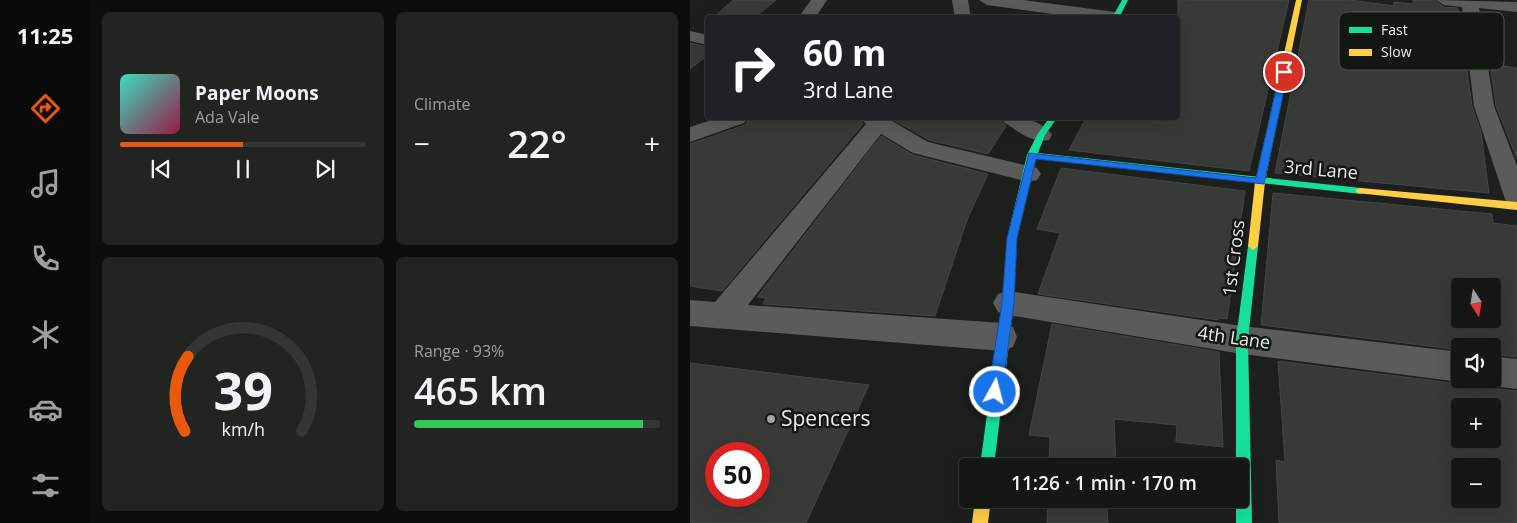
<!DOCTYPE html>
<meta charset="utf-8">
<style>
:root{--surface:#151715;--page:#222422;--text:#f1f3f6;--muted:#9d9fa0;--line:#343634;--accent:#ea580c}
body{margin:0;font-family:"Open Sans",sans-serif;background:var(--page);color:var(--text);height:100vh;display:flex;flex-direction:column;font-size:19px;white-space:nowrap}
*{box-sizing:border-box;margin:0}
p{font-size:16px;color:var(--muted)}
.icon{flex:none;width:28px;height:28px;fill:none;stroke:currentColor;stroke-width:2;stroke-linecap:round;stroke-linejoin:round}
.map{position:relative;flex:1;overflow:hidden}
.drawer{display:flex;flex-direction:column;gap:12px;padding:12px;background:#0c0d0c;width:600px}
.drawer>*{flex:none}
.top-card{position:absolute;left:15px;top:15px;width:475px;height:105px;border-radius:5px;box-shadow:0 5px 20px #0002,0 0 0 1px var(--line);background:#202124;color:#fff;overflow:hidden}
.needle{width:32px;rotate:168deg}
.fabs{position:absolute;left:761px;top:278px;display:grid;gap:10px}
.fabs a{display:grid;place-items:center;width:50px;height:50px;border-radius:5px;background:var(--surface);box-shadow:0 5px 20px #0002,0 0 0 1px var(--line);font-size:25px}
.speed{position:absolute;left:15px;top:442px;display:flex;gap:10px;font-size:25px;font-weight:700;text-align:center}
.speed>*{display:grid;place-content:center;width:65px;height:65px;border-radius:50%;background:var(--surface);box-shadow:0 5px 20px #0002,0 0 0 1px var(--line);line-height:1}
.speed .limit{border:8px solid #d22;background:#fff;color:#111}
.pin{position:absolute;display:grid;place-items:center;width:42px;height:42px;color:#fff;margin:-21px;border:2px solid #fff;border-radius:50%;box-shadow:0 1px 5px #0007}
.me{position:absolute;width:55px;margin:-28px;rotate:7deg;stroke-linejoin:round;filter:drop-shadow(0 0 4px #0008)}
.turn{display:flex;align-items:center;gap:18px;height:105px;padding:0 15px;font-size:22px}
.turn .icon{width:65px;height:65px;stroke-width:2.5}
.turn b{display:block;font-size:35px;line-height:42px}
.big{font-size:38px;font-weight:600;line-height:1.1}
.drawer .tile{flex:1;display:flex;flex-direction:column;justify-content:center;gap:8px;min-width:0;padding:0 18px;border-radius:8px;background:var(--page)}
.drawer .dial{align-items:center;gap:0}
.dial svg{height:130px;overflow:visible;fill:none;stroke:var(--line);stroke-width:7;stroke-linecap:round;text-anchor:middle}
.dial text{fill:var(--text);stroke:none}
.song{display:flex;align-items:center;gap:15px}
.cover{width:60px;height:60px;border-radius:8px;background:linear-gradient(135deg,hsl(170 70% 55%),hsl(340 70% 35%))}
.played{height:5px;border-radius:2px;background:linear-gradient(90deg,var(--accent) 50%,var(--line) 50%)}
.keys{display:flex;justify-content:space-around;direction:ltr}
.heat{display:flex;justify-content:space-between;align-items:center;font-size:28px;direction:ltr}
.charge{height:8px;border-radius:4px;background:linear-gradient(90deg,#34c759 93%,var(--line) 0)}
.drawer .tiles{flex:1;display:grid;gap:12px;grid-template-columns:repeat(2,1fr)}
.trip{position:absolute;left:269px;top:458px;width:290px;height:50px;border-radius:5px;background:var(--surface);box-shadow:0 5px 20px #0002,0 0 0 1px var(--line);font-weight:600;line-height:50px;text-align:center}
main{display:flex;flex:1;min-height:0}
.tabs{display:flex;flex-direction:column;width:90px;justify-content:space-around;align-items:center;background:#080908;color:var(--muted)}
.tabs .icon{width:35px;height:35px}
.tabs .active{color:var(--accent)}
.tabs b{font-size:22px;color:var(--text)}
.map>svg:first-child{display:block}
.building{fill:#383a38;stroke:#444644;fill-rule:evenodd}
.lines{fill:none;stroke-linecap:round;stroke-linejoin:round}
.street{fill:#5a5b5a;fill-rule:evenodd}
.fast{fill:#16e098;fill-rule:evenodd}
.slow{fill:#ffcf43;fill-rule:evenodd}
.route{fill:#1a73e8;stroke:#114b97}
.poi-dot{fill:#a1a4a1;stroke:#121712;stroke-width:2}
.labels{text-anchor:middle;stroke-width:5;stroke-linejoin:round;paint-order:stroke}
.street-label{font-size:18px;fill:#e9ece9;stroke:#121712}
.near-poi-label{font-size:21px;fill:#e9ece9;stroke:#121712;text-anchor:start}
.key{fill:#121712;stroke:#525752;stroke-width:1}
.key-label{font-size:14px;fill:#e9ece9}
</style>
<main>
<nav class="tabs">
<b>11:25</b>
<svg class="icon active" aria-label="directions" viewBox="0 0 24 24"><path d="M12 3l9 9-9 9-9-9zM9 14v-3h6M13 9l2 2-2 2"/></svg>
<svg class="icon" aria-label="music" viewBox="0 0 24 24"><path d="M9 18V5l10-2v13"/><circle cx="6" cy="18" r="3"/><circle cx="16" cy="16" r="3"/></svg>
<svg class="icon" aria-label="phone" viewBox="0 0 24 24"><path d="M5 4h4l2 5-3 2q2 4 5 5l2-3 5 2v4C11 20 4 13 5 4z"/></svg>
<svg class="icon" aria-label="climate" viewBox="0 0 24 24"><path d="M12 3v18M4 7l16 10M4 17L20 7"/></svg>
<svg class="icon" aria-label="car" viewBox="0 0 24 24"><path d="M5 17H2v-5l4-1 3-4h7l3 4 3 1v5h-3M9 17h6M6 11h13"/><circle cx="7" cy="17" r="2"/><circle cx="17" cy="17" r="2"/></svg>
<svg class="icon" aria-label="filters" viewBox="0 0 24 24"><path d="M4 7h16M4 17h16"/><circle cx="9" cy="7" r="2"/><circle cx="15" cy="17" r="2"/></svg>
</nav>
<section class="drawer">
<div class="tiles">
<div class="tile">
<div class="song"><i class="cover"></i><div><b>Paper Moons</b><p>Ada Vale</p></div></div>
<div class="played"></div>
<div class="keys"><svg class="icon" aria-label="previous" viewBox="0 0 24 24"><path d="M18 5L8 12l10 7zM5 5v14"/></svg><svg class="icon" aria-label="pause" viewBox="0 0 24 24"><path d="M8 5v14M16 5v14"/></svg><svg class="icon" aria-label="next" viewBox="0 0 24 24"><path d="M6 5l10 7-10 7zM19 5v14"/></svg></div>
</div>
<div class="tile"><p>Climate</p>
<div class="heat"><a>−</a><b class="big">22°</b><a>+</a></div>
</div>
<div class="tile dial"><svg viewBox="0 0 100 80">
<path d="M14 69A42 42 0 1 1 86 69"/>
<path d="M14 69A42 42 0 0 1 16 23" stroke="#ea580c"/>
<text x="50" y="56" font-size="32" font-weight="700">39</text>
<text x="50" y="72" font-size="11">km/h</text>
</svg></div>
<div class="tile"><p>Range · 93%</p><b class="big">465 km</b><div class="charge"></div></div>
</div>
</section>
<div class="map">
<svg width="827" height="523" viewBox="0 0 827 523">
<rect width="100%" height="100%" fill="#1c1f1c"/>
<!-- building -->
<g class="building">
<path d="M43 0H86L64 18H23Z"/>
<path d="M488 0H599L559 171 379 150 396 118H488Z"/>
<path d="M619 0H661L704 6V2L723 4V0H744L754 7 768 8 782 106 791 132 799 193 585 173Z"/>
<path d="M0 43 18 47V55L0 69Z"/>
<path d="M800 64 827 68V159L806 106Z"/>
<path d="M60 118H168L173 124 32 291 0 286V144L55 125Z"/>
<path d="M200 118H309L316 126 298 154 239 140Z"/>
<path d="M191 136 223 155 298 174 277 220 245 316 73 304 76 298 67 297Z"/>
<path d="M371 168 555 191 537 319 528 318V320L348 294 370 233 347 229Z"/>
<path d="M583 193 802 214 803 223 827 226V357L802 354V346H770V350L571 325ZM770 286H802V319H770Z"/>
<path d="M362 324 529 352 533 447 486 442 487 425 424 419 426 466H359L360 437 339 435Z"/>
<path d="M588 361 770 384 780 379H787L790 384 801 388 827 391V523H589L586 460 595 462ZM770 406H802V439H770ZM770 466H802V499H770Z"/>
<path d="M0 363 179 385 116 523H0ZM26 454H69V496H26Z"/>
<path d="M358 499H427V504L417 505 418 523H357Z"/>
</g>
<g class="lines">
<!-- street -->
<g class="street">
<path d="M121 0H137L125 18H108Z"/>
<path d="M262 0H278L281 18H265Z"/>
<path d="M289 0H333L425 12 431 13 433 17 392 18 297 5Z"/>
<path d="M746 0 827 2V12L789 8 804 106 827 166V208L818 205 815 199 784 106 772 7 754 5Z"/>
<path d="M0 31 18 35V45L0 41Z"/>
<path d="M28 118H58L54 123 0 142V127Z"/>
<path d="M170 118H197L238 142 339 166 347 168 351 174 347 180 339 182 223 153 191 134 58 305 312 323 323 327 327 337 323 347 312 351 0 326V300L25 302 176 124Z"/>
<path d="M311 118C329 116 351 119 362 135L359 140C342 144 328 131 315 123Z"/>
<path d="M318 291 552 326 770 352V379H778L770 382 552 354 318 315 308 312 303 303 308 294Z"/>
<path d="M802 356 827 359V389L802 386 791 382 789 379H802Z"/>
</g>
<!-- fast -->
<g class="fast">
<path d="M432 0H438L429 18H422Z"/>
<path d="M359 118H367L355 135 348 153 671 188 676 191 671 194 346 158 327 238 324 303 304 466H290L312 303 317 238 337 155 347 135Z"/>
<path d="M563 242 568 246 558 340 562 523H546V499H550V466H546V340L558 246Z"/>
</g>
<!-- slow -->
<g class="slow">
<path d="M606 0H612L575 182 568 246 563 250 558 246 565 182Z"/>
<path d="M671 188 827 202V210L667 193 666 191 667 189Z"/>
<path d="M285 499H301L298 523H282Z"/>
</g>
</g>
<!-- route -->
<path class="route" d="M594 70 598 72 574 184 346 159 327 238 324 303 312 392 310 397 305 399 300 397 298 392 312 303 317 238 339 153 566 178 590 72Z"/>
<!-- markers -->
<circle class="poi-dot" cx="81" cy="419" r="5"/>
<g class="labels">
<!-- street labels -->
<g class="street-label">
<text transform="translate(631 170) rotate(5)" y="6">3rd Lane</text>
<text transform="translate(544 258) rotate(-83)" y="6">1st Cross</text>
<text transform="translate(544 338) rotate(8)" y="6">4th Lane</text>
</g>
<!-- near-poi labels -->
<g class="near-poi-label">
<text x="91" y="426">Spencers</text>
</g>
</g>
<!-- legend -->
<rect x="649" y="12" width="165" height="58" rx="8" class="key"/>
<rect x="659" y="27" width="23" height="6" fill="#16e098"/>
<rect x="659" y="49" width="23" height="7" fill="#ffcf43"/>
<g class="key-label">
<text x="691" y="35">Fast</text>
<text x="691" y="57">Slow</text>
</g>
</svg>
<div class="fabs">
<a><svg class="needle" viewBox="-14 -14 28 28"><path d="M0-13l5 13h-10z" fill="#e53935"/><path d="M0 13l5-13h-10z" fill="#9d9fa0"/></svg></a>
<a><svg class="icon" aria-label="sound" viewBox="0 0 24 24"><path d="M4 9h4l5-4v14l-5-4H4zM17 9q2 3 0 6"/></svg></a>
<a>+</a>
<a>−</a>
</div>
<div class="speed"><div class="limit">50</div></div>
<div class="pin" style="left:594px;top:72px;background:#d93025"><svg class="icon" aria-label="arrive" viewBox="0 0 24 24"><path d="M6 21V4h12l-3 4 3 4H6"/></svg></div>
<svg class="me" style="left:305px;top:392px" viewBox="-20 -20 40 40"><circle r="17" fill="#1a73e8" stroke="#fff" stroke-width="3"/><path d="M0-11L8 9 0 5-8 9z" fill="#fff"/></svg>
<div class="trip">11:26 · 1 min · 170 m</div>
<div class="top-card">
<div class="turn"><svg class="icon" aria-label="right" viewBox="0 0 24 24"><path d="M7 20v-9h11M14 6l5 5-5 5"/></svg><div><b>60 m</b>3rd Lane</div></div>
</div>
</div>
</main>
